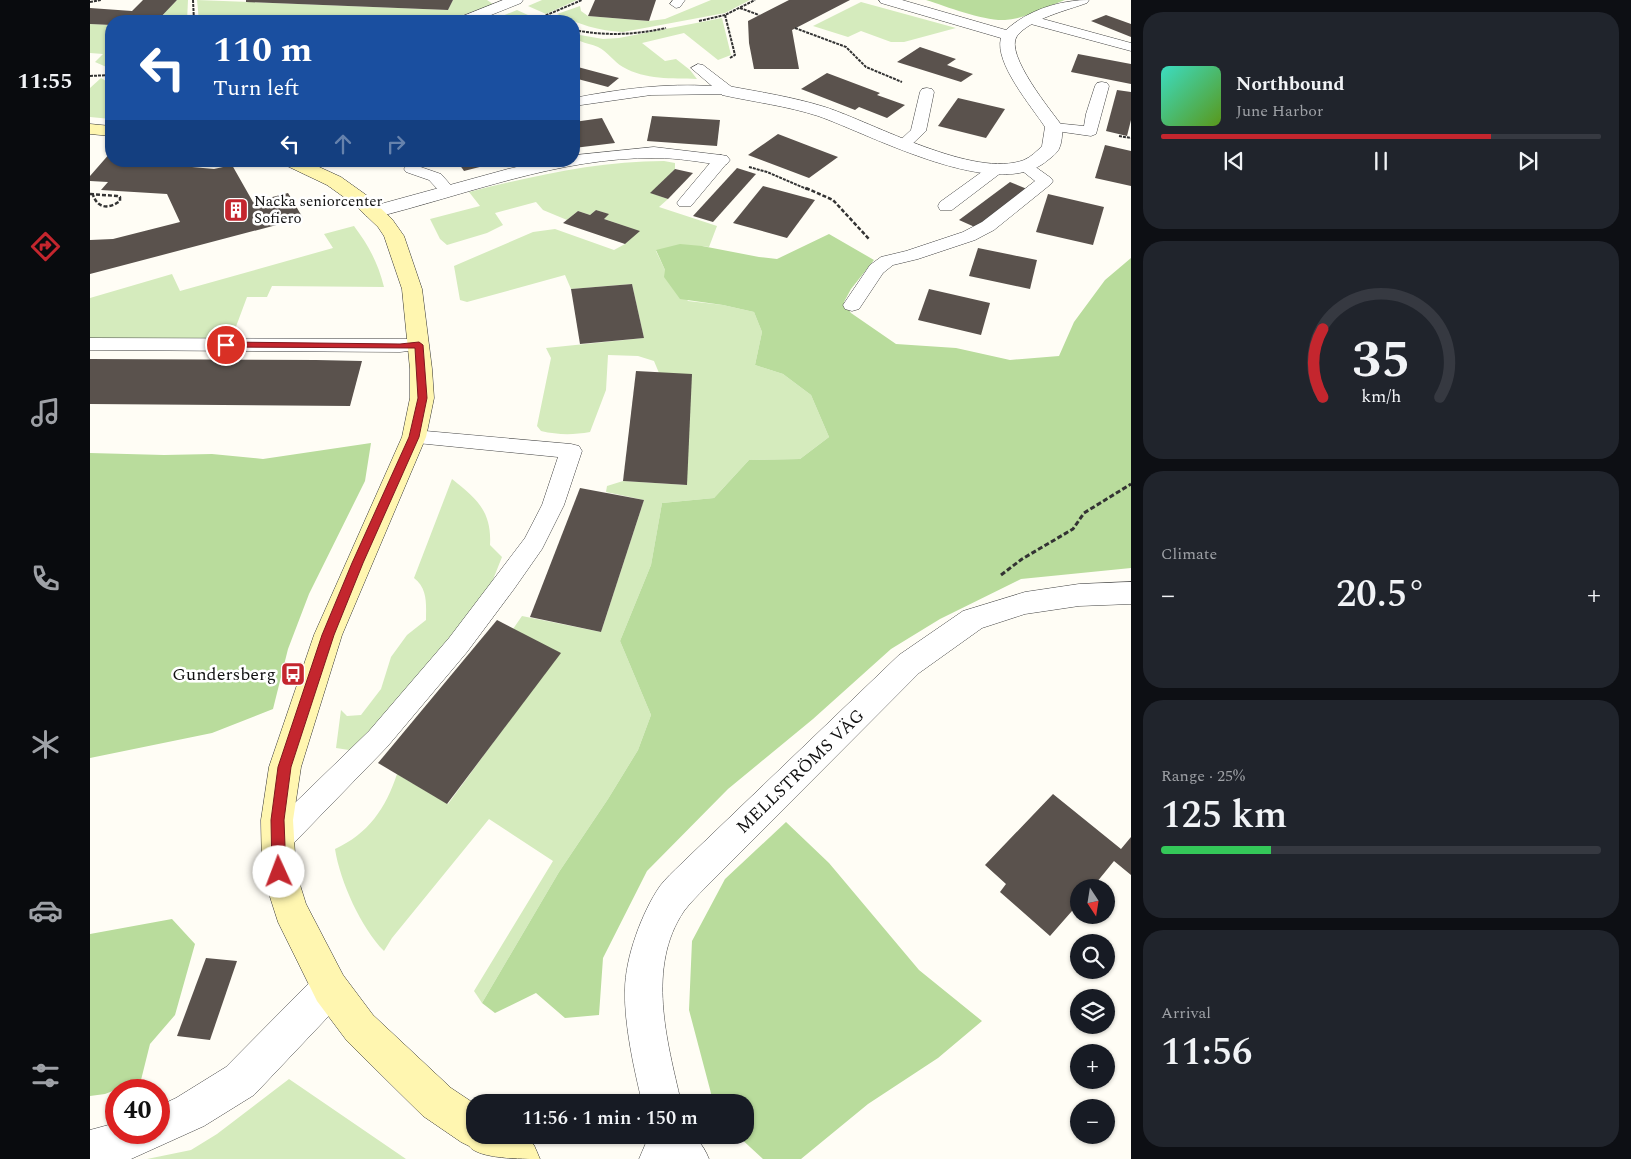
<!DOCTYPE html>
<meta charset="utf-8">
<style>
:root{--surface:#171b24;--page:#20242c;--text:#f1f3f6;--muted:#9ea1a6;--line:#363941;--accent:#c4262e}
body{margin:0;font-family:Spectral,serif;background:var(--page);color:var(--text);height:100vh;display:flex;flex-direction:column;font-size:19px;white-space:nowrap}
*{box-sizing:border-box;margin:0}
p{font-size:16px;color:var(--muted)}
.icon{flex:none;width:28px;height:28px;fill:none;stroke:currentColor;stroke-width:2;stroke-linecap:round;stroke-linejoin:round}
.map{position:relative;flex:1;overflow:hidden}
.panel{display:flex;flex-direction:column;gap:12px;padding:12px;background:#0d0f14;width:500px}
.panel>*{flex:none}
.banner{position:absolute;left:15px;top:15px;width:475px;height:152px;border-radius:20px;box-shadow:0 1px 4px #0004;background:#1a4fa0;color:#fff;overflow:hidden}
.needle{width:32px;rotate:168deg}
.fabs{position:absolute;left:980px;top:879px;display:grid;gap:10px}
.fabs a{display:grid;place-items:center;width:45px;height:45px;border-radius:50%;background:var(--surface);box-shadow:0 1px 4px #0004;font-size:25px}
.speed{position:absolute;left:15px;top:1079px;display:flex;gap:10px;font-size:25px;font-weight:700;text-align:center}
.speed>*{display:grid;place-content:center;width:65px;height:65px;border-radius:50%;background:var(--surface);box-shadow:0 1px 4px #0004;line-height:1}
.speed .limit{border:8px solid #d22;background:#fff;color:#111}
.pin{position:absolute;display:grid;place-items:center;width:42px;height:42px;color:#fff;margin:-21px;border:2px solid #fff;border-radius:50%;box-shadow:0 1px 5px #0007}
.me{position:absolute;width:55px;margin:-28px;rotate:358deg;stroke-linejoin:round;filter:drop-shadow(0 0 4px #0008)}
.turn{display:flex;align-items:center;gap:18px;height:105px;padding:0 25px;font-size:22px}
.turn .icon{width:65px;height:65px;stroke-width:2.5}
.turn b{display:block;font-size:35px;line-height:42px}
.lanes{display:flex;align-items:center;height:48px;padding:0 25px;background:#0003;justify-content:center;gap:25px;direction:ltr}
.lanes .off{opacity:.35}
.big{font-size:38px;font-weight:600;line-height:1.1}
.panel .widget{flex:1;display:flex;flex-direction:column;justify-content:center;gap:8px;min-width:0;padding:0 18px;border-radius:20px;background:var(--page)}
.panel .dial{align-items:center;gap:0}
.dial svg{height:130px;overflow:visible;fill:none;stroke:var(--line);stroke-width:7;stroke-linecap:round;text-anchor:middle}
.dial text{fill:var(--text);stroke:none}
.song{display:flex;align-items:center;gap:15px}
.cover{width:60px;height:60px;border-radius:8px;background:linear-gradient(135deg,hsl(170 70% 55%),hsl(90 70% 35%))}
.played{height:5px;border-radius:2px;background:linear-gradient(90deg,var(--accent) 75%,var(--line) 75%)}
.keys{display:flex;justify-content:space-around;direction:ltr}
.heat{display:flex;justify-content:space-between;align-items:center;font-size:28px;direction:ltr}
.charge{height:8px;border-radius:4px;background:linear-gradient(90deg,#34c759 25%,var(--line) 0)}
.trip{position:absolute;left:376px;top:1094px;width:288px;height:50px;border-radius:20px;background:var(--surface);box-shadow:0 1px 4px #0004;font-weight:600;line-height:50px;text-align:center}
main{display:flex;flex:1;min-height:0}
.menu{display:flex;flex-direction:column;width:90px;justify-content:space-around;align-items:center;background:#090b0e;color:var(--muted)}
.menu .icon{width:35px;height:35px}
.menu .on{color:var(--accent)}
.menu b{font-size:22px;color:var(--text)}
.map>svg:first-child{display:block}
.green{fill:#d5ebbd}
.forest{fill:#b9dc9c}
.building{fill:#5a524d}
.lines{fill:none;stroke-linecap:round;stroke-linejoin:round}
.lane-casing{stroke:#444;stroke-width:1}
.street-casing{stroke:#444;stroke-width:1}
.secondary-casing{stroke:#333;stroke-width:1}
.path-far2{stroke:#333;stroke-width:2;stroke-dasharray:3 1;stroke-linecap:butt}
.path-far1{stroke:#333;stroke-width:2.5;stroke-dasharray:4 2;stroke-linecap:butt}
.path{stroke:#333;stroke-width:3;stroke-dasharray:5 2.5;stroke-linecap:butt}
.lane{fill:#fff;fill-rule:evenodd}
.street{fill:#fff;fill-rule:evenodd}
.secondary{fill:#fff6b0;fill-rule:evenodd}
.route{fill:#c4262e;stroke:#7f191e}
.labels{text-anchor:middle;stroke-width:5;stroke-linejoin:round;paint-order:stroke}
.far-poi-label{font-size:15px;fill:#111;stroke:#fff;text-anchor:start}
.poi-label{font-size:18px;fill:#111;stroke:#fff;text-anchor:end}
.street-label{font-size:18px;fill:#111;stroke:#fff}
</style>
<main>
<nav class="menu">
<b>11:55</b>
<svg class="icon on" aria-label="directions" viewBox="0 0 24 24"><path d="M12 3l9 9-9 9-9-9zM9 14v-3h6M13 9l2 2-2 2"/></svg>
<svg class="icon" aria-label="music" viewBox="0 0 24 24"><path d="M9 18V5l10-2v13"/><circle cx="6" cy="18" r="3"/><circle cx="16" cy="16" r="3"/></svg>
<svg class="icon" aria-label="phone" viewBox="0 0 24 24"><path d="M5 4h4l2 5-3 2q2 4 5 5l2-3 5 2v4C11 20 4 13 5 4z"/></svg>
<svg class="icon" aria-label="climate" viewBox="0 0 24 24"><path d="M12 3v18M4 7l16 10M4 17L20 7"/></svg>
<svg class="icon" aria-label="car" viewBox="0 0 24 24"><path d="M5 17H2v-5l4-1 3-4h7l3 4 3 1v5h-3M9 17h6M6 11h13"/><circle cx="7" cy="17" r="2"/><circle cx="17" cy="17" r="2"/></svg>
<svg class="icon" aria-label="filters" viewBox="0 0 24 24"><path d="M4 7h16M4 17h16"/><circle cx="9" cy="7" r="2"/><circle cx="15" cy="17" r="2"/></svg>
</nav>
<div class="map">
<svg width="1041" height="1159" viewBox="0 0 1041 1159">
<rect width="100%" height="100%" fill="#fffdf5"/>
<!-- green -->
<g class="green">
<path d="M87 0H98L97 21H67Z"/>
<path d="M107 0 358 10 363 0H397L403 4 357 21H109Z"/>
<path d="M452 0H487L456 14 438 6Z"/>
<path d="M621 0H660L635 13 533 32C509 31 488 24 467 14L490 6 491 11 498 16 559 21 575 19Z"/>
<path d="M771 2 866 28 814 42H801L771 31 758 37 723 26Z"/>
<path d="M427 10 451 21H400Z"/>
<path d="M632 18 641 55 628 60 594 33 552 43 575 61 586 59 600 70 607 79C582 78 555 80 533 67 524 62 518 52 508 47 502 44 496 44 490 41V35L513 39 529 38Z"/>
<path d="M0 24 21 25V69L5 62 13 54 0 53Z"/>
<path d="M11 78 21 84V119L0 117V88Z"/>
<path d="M574 161 585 163V169L561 193 578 199 569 207 627 226 619 247 612 246 566 251 575 270 598 301 633 305 664 312 672 332 665 365 693 374 721 395 739 437 710 459 659 460 624 498 572 503 561 565 530 641 561 715 548 750 518 799 469 872 392 1003 384 991 463 861 399 819 302 938 294 951C271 928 250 881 245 849 278 834 296 808 307 774L358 804 469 653 423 629 432 616 511 632 554 500 516 492 517 486 533 481 597 485 569 373 564 361 548 356 518 355 516 390 500 432C483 435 468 435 451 431L447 426 461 358 456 348 554 338 542 284 481 289 475 275 377 302 370 300 364 266 443 232 465 229 524 250 535 244 549 231 514 219 518 214 506 210 500 215 488 211 477 220 453 210 446 202 405 213 413 225 397 233 357 245 350 239 340 219 390 206 379 192C444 176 507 161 574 161Z"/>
<path d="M264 226C279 246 288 263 294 287L182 286 177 297H157L141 340 0 339V298L82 274 90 291 243 248 234 234Z"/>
<path d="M362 479C386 498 402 511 400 545L412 557 402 582 318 695 259 750 246 748 251 710 257 716 271 715 291 689 301 657 317 635 336 620C336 604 338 589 324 578Z"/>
<path d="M199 1079 316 1159H57L101 1150 127 1134Z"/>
</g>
<!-- forest -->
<g class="forest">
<path d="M836 0H975C956 7 935 19 915 20 893 21 858 7 836 0Z"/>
<path d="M739 234 784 260 761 289 754 302 761 313 806 344 866 348 920 360 969 356 984 322 1015 280 1041 258V568L931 579 850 619 801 649 723 719 638 789 557 871 513 958 509 1015 475 1018 446 993 405 1013 392 1003 469 872 518 799 548 750 561 715 530 641 561 565 572 503 624 498 659 460 710 459 739 437 721 395 693 374 665 365 672 332 664 312 633 305 590 299 574 277 575 270 566 250 590 244 612 246 669 257 687 259Z"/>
<path d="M281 443 275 481 219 594 198 649 183 709 122 733 0 758V453L74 455 122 454 173 459Z"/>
<path d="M696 822 739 863 829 970 892 1021 848 1058 778 1104 711 1159H673L647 1135H655V1102H625L622 1097 599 1010 602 941 635 879Z"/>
<path d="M82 919 105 944 85 1015 60 1044 51 1080 15 1094 0 1096V934Z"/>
</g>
<!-- building -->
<g class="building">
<path d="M53 0H87L67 21H21V25L0 24V8L42 11Z"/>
<path d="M156 0H363L358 10 156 2Z"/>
<path d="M505 0H566L559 21 498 16Z"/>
<path d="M699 0H760L702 30 709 69H664L659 43 658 21Z"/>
<path d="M1016 15 1041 24V37L1001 21Z"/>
<path d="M830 47 866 59 857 65 883 74 871 82 807 62Z"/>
<path d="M988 54 1041 64V84L981 72Z"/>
<path d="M484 66 529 78 518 87 484 78Z"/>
<path d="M737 73 790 93 787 95 815 105 797 118 769 107 765 110 711 89Z"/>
<path d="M1027 90 1041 92V120L1037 136 1016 131Z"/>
<path d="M868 98 915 109 896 138 848 126Z"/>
<path d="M562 116 630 120 627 146 557 141Z"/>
<path d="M512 118 525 143 484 148V122Z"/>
<path d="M688 134 727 149 748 157 719 178 658 155Z"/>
<path d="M1015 145 1041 151V186L1005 178Z"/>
<path d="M21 152V161H107L102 167 124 169 142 165 163 202 198 193 213 218 0 274V240L23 239 90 222 77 194 11 190 18 182 0 181V176Z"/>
<path d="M367 161H409V162L374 171Z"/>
<path d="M647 168 666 174 623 222 603 216Z"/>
<path d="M585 169 603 173 578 199 560 193Z"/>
<path d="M920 182 937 189 887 228 869 220Z"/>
<path d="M673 186 725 200 697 238 643 223Z"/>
<path d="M958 194 1014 207 1003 245 946 232Z"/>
<path d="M506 210 519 214 514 219 550 231 535 244 473 223 488 211 500 215Z"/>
<path d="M888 248 947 260 940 289 879 276Z"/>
<path d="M542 284 554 338 490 344 481 289Z"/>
<path d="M839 289 900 303 891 335 828 320Z"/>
<path d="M0 359 226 360 272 361 260 406 0 404Z"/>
<path d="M546 371 602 374 597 485 533 481Z"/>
<path d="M490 488 554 500 511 632 440 617Z"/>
<path d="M407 620 471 653 357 804 288 763Z"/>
<path d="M963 794 1031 849 1041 837V875L1024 861 1002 888H989V903L960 936 910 892 916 884 895 865Z"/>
<path d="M116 958 147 961 120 1040 87 1036Z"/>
</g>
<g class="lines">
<defs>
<g id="lane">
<path d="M583 0H595L590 7 586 8 580 4Z"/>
<path d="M942 16 1041 43V51L937 23 936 20 937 17Z"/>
<path d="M608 64 613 65 643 88 645 91 643 94 561 95 484 106V98C529 89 576 83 622 86L601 68Z"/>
<path d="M1012 82 1017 83 1019 86 1006 134 1001 136 959 130 957 127 959 124 964 123 994 126 996 114 1005 86 1007 83Z"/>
<path d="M837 88 842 89 844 92 836 131 818 148H808L805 145 821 130 830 92 832 89Z"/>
<path d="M631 155 637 157 639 160 637 163 601 206H589L587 203 589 200 625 157Z"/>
<path d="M934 161 940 163 961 178 963 181 961 184 904 230 885 240 828 259 803 265 793 273 769 309 762 311 755 309 753 305 780 265 791 257 816 251 873 232 892 222 945 181 926 166 928 163Z"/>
<path d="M322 164 351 174 366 191 364 194H352L339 180 316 172 314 169 316 166Z"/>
<path d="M906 164 912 166 914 169 912 172 862 210H850L848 206 850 202 900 166Z"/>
<path d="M0 338 329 339 336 341 339 345 336 349 310 352 0 350Z"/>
<path d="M324 430 481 444 489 446 492 451 474 505 452 549 424 589 377 652 297 747 198 849 188 853 178 849 174 839 178 829 279 731 359 638 435 538 452 505 468 457 317 442 314 437 317 432Z"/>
</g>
<g id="street">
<path d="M413 0H433L431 3 386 21H366L368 18Z"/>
<path d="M789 0H812L916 30C938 10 970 0 999 0L997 3C978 10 940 19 927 36 914 54 962 112 973 127 972 134 972 143 969 149 967 153 962 157 958 160 908 204 782 135 728 116 697 106 664 102 632 95L630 91 632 87 638 86C670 92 703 97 735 107 784 123 884 179 934 160 941 157 947 151 952 146L955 127C942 107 904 63 911 38L791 3Z"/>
<path d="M564 147 631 155 637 156 640 160 637 164 631 165C610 162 588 158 566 158 469 157 376 195 283 218L276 216 273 212 276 208 418 169 453 161H484V156L486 155Z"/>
<path d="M1041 582V604L989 606 935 614 892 628 829 673 615 888C608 895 600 903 594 911 556 967 577 1041 591 1102H552C544 1069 534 1024 535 990 535 958 552 912 570 886 576 878 584 871 591 864L809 655 873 611 935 592 989 584Z"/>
<path d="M240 970 253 975 258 988 253 1001 164 1095 114 1126 41 1159H0V1130L26 1123V1132H69V1106L86 1098 136 1067 227 975Z"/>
<path d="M558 1135C589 1135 606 1126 619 1159H549L558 1138Z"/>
</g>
<g id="secondary">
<path d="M0 124 21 126V136L0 134Z"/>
<path d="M192 161H216L251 177 279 197 302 219 314 236 332 289 342 369 344 398 336 437 252 635 211 767 203 820 206 872 216 904 253 975 283 1015 361 1088 385 1104V1135H430L444 1145 450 1159C432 1159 388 1159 379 1146L371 1142 333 1116 257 1041 227 1001 188 922 172 872 171 820 179 767 224 635 312 437 320 398V369L312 289 294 236 288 227 265 205 237 185 195 165Z"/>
</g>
</defs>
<!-- lane casing -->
<use href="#lane" class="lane-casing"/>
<!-- street casing -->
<use href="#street" class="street-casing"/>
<!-- secondary casing -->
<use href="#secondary" class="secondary-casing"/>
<!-- path-far2 -->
<g class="path-far2">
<path d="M103 0 104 21"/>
<path d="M0 2 11 0"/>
<path d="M650 8 669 15"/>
<path d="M452 17 492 0"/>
<path d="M452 17 460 21"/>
<path d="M609 21 635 15"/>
<path d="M705 28 756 47 776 67 812 82"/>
<path d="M484 30C516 36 544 35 576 28"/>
<path d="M640 58 645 55 635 15 665 0"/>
<path d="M0 76 21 75"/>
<path d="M1029 136 1041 138"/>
<path d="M659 167 677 172 719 190"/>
</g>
<!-- path-far1 -->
<g class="path-far1">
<path d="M716 188 743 200 779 239"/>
<path d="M0 194 27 196 30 197V201C19 209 8 209 3 195"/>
</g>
<!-- path -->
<path class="path" d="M911 575 932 559 983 529 994 513 1041 484"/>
<!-- lane -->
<use href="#lane" class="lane"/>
<!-- street -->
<use href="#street" class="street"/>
<!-- secondary -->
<use href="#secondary" class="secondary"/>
</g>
<!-- route -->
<path class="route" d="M136 342 310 344 329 342 333 345 337 398 329 437 273 563 244 635 201 767 194 820 196 872 194 877 189 879 184 877 182 872 181 820 188 767 232 635 262 563 319 437 328 398 325 348 132 347V343Z"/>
<!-- icons -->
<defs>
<symbol id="building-square" viewBox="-11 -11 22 22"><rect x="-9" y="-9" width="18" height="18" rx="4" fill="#c4262e" stroke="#fff"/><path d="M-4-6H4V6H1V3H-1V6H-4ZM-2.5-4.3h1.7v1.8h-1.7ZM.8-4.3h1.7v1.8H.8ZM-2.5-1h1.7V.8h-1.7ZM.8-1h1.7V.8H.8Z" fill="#fff"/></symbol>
<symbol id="bus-square" viewBox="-11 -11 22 22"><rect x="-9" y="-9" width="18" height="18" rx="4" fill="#c4262e" stroke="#fff"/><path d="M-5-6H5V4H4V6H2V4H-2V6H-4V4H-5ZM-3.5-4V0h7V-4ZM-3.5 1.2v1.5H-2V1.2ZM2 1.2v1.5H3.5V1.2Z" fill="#fff"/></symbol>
</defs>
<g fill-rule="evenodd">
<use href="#building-square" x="132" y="196" width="28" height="28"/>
<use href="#bus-square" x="189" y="660" width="28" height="28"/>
</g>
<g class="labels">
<!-- far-poi labels -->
<g class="far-poi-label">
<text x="164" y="206">Nacka seniorcenter<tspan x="164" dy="17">Sofiero</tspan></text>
</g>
<!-- poi labels -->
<g class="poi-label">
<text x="186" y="680">Gundersberg</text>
</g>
<!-- street labels -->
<g class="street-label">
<text transform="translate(710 771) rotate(-44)" y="6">MELLSTRÖMS VÄG</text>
</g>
</g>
</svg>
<div class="fabs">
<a><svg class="needle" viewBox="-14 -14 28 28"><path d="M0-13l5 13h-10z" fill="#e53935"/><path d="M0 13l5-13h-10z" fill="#9ea1a6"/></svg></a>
<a><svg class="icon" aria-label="search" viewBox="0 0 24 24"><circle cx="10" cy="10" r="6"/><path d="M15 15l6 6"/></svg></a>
<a><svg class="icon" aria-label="layers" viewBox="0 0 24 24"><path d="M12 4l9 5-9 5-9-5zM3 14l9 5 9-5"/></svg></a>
<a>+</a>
<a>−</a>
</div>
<div class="speed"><div class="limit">40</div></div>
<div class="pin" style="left:136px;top:345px;background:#d93025"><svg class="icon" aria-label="arrive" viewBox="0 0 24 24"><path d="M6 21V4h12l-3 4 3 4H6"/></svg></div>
<svg class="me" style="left:189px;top:872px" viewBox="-20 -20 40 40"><circle r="19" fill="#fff"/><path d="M0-13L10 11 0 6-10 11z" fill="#c4262e"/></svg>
<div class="trip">11:56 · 1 min · 150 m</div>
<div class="banner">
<div class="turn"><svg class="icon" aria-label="left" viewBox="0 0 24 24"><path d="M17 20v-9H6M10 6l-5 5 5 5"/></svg><div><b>110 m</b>Turn left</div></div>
<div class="lanes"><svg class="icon" aria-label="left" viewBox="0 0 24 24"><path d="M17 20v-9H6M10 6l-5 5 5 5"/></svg><svg class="icon off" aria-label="ahead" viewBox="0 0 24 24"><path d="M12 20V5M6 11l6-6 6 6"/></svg><svg class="icon off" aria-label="right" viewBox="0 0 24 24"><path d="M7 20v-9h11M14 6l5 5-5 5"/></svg></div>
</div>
</div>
<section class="panel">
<div class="widget">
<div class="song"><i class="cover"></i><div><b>Northbound</b><p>June Harbor</p></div></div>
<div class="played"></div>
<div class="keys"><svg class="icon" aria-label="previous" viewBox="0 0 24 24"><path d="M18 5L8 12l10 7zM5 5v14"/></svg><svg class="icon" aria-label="pause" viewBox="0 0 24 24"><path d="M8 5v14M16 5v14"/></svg><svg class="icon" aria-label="next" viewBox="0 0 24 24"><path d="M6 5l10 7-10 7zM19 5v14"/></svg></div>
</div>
<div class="widget dial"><svg viewBox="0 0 100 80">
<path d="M14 69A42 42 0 1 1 86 69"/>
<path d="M14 69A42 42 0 0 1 14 27" stroke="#c4262e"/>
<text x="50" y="56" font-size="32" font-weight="700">35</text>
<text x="50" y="72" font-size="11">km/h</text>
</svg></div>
<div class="widget"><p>Climate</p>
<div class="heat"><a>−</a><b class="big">20.5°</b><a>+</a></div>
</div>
<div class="widget"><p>Range · 25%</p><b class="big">125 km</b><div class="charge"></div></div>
<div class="widget"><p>Arrival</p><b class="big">11:56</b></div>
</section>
</main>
